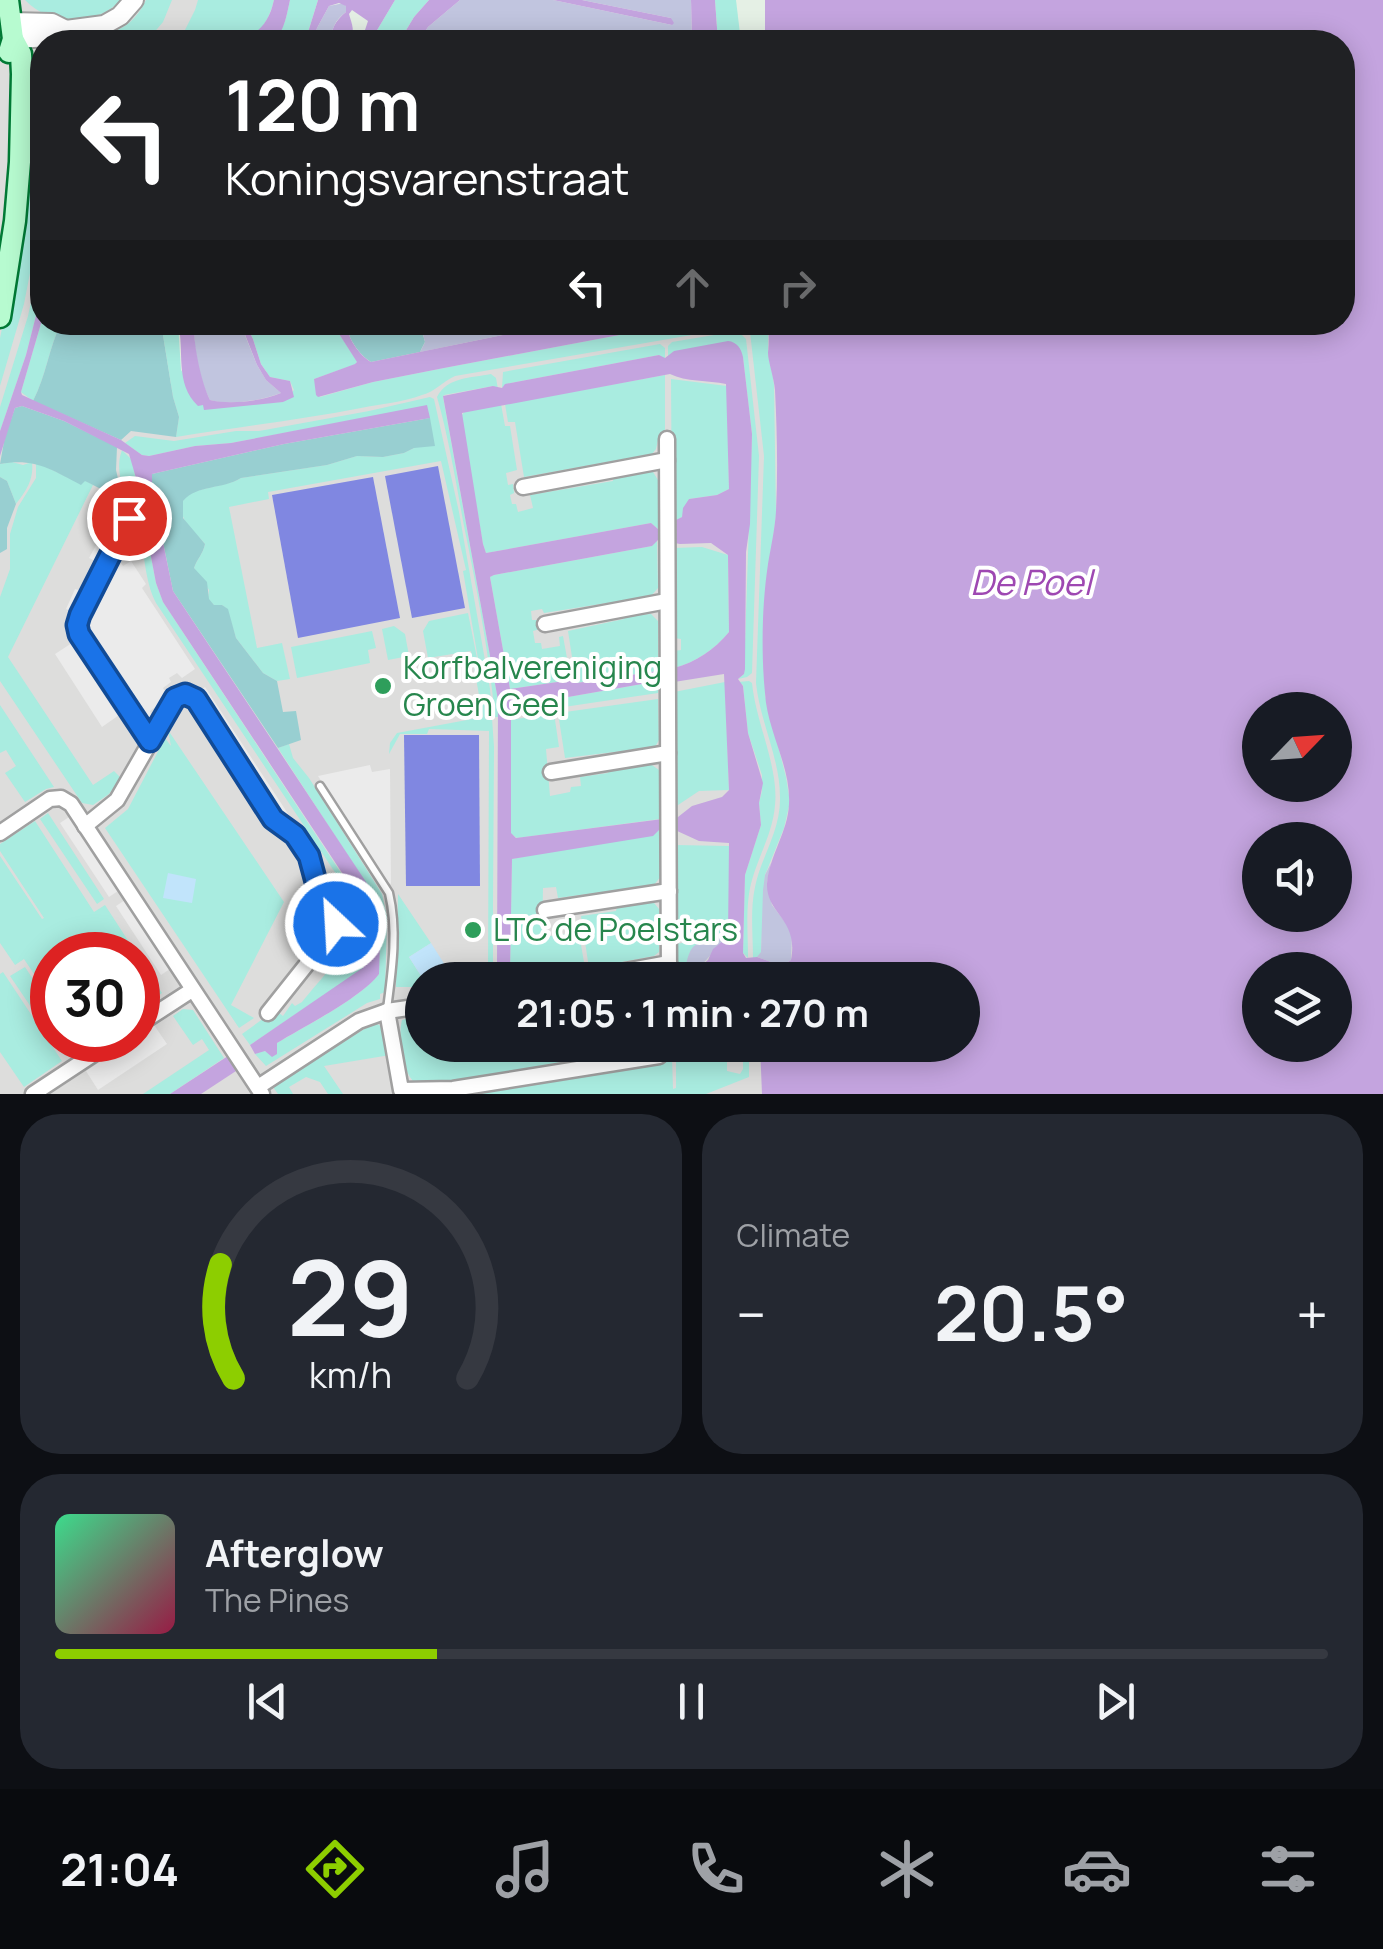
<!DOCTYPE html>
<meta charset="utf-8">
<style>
:root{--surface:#171b24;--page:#242831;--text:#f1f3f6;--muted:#9ea1a6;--line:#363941;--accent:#8dce00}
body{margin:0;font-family:Manrope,sans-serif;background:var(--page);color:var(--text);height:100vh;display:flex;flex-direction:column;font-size:38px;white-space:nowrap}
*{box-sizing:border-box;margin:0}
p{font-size:32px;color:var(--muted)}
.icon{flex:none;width:55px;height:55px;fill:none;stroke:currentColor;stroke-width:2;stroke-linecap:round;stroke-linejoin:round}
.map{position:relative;height:1094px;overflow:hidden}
.panel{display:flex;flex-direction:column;gap:20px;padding:20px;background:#0d0f14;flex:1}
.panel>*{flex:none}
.top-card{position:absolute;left:30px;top:30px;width:1325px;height:305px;border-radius:40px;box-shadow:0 5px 25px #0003;background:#202124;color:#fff;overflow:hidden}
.needle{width:65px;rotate:65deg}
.controls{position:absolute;left:1242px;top:692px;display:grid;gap:20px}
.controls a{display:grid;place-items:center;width:110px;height:110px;border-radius:50%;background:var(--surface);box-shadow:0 5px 25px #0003;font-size:50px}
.speed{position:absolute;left:30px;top:932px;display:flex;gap:20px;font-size:50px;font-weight:700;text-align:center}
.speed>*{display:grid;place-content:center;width:130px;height:130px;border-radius:50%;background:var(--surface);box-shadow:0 5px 25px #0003;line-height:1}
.speed .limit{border:15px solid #d22;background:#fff;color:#111}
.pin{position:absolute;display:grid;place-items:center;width:85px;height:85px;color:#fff;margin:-42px;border:5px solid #fff;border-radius:50%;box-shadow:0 2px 10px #0007}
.me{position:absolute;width:110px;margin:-55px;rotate:335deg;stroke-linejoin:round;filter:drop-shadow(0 0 8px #0008)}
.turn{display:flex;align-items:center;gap:35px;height:210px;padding:0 30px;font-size:45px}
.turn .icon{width:130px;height:130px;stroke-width:2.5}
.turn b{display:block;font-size:70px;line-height:85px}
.lanes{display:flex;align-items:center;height:95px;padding:0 30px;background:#0003;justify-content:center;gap:50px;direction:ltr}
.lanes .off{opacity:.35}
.big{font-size:75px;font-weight:700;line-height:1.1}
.panel .card{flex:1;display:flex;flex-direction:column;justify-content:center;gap:15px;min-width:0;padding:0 35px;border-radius:40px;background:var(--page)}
.panel .dial{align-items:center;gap:0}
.dial svg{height:260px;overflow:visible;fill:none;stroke:var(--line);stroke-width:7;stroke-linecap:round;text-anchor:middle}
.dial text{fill:var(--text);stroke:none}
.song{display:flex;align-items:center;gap:30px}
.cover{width:120px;height:120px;border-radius:15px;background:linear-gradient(135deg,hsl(150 70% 55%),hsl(340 70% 35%))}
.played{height:10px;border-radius:5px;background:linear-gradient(90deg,var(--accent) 30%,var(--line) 30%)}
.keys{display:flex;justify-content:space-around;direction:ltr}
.heat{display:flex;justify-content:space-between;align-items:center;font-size:55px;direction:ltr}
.panel .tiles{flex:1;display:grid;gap:20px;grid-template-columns:1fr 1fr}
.card:last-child{grid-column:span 2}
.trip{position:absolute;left:405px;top:962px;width:575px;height:100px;border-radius:50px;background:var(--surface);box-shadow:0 5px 25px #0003;font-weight:700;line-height:100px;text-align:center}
.menu{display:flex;height:160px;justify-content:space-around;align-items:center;background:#090b0e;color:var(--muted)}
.menu .icon{width:70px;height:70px}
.menu .current{color:var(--accent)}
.menu b{font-size:45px;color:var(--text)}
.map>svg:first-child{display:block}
.residential{fill:#dddddc;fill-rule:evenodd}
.grass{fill:#a9ece0}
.forest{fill:#98cfd1}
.wetland{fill:#c1c5df}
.park{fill:#c1e4fb}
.pitch{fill:#8087e1}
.parking{fill:#ebebeb}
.water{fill:#c4a4df;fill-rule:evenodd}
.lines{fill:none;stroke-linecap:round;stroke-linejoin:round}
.service-casing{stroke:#a0a0a0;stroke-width:11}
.minor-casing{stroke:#a0a0a0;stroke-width:19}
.tertiary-casing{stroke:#a0a0a0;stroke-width:22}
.secondary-casing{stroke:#017a35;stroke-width:25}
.service{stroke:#fff;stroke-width:6}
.minor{stroke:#fff;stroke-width:14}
.tertiary{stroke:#fff;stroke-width:18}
.secondary{stroke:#b7fbd0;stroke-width:20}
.route-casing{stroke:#114b97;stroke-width:25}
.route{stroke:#1a73e8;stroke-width:18}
.leisure-dot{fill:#2e9e5b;stroke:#fff;stroke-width:4}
.labels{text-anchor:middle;stroke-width:8;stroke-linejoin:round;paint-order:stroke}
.leisure-label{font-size:32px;fill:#27864d;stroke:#fff;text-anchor:start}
.water-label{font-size:35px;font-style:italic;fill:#9e48b2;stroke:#fff}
</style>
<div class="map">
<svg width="1383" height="1094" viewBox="0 0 1383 1094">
<rect width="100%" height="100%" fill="#e5f0e5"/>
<!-- residential -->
<path class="residential" d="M0 0H276L254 42H42V322L109 323 70 399 614 323H779L855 980H422V1045H862L890 1094H0ZM52 955H138V1040H52Z"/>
<!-- grass -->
<g class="grass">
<path d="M25 0H121C97 26 49 26 25 0Z"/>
<path d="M146 0H172L163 22 146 42H55C92 35 127 41 146 0Z"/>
<path d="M198 0H274C261 54 223 42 179 42L195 10Z"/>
<path d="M290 0H318L305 42H269C285 31 286 18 290 0Z"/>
<path d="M395 0H429L414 17 399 42H370Z"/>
<path d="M715 0H736L741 42H718Z"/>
<path d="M42 50V211L24 304 0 386V338L11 285 29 65Z"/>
<path d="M42 251V292L26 355 0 431V407L28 316Z"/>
<path d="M42 320V322L61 323C49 348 46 376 33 401L21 392Z"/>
<path d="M161 323H178L181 370 203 405 283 402 294 390 290 381 270 377 261 364 253 339 245 323H332L357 361 356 364 314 379 320 397 373 382 444 368 683 323H743L738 327 455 376C443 381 435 392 422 395 403 402 381 404 361 408 299 420 237 427 176 437L179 417 173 397Z"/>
<path d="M749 323H768C769 334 767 350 769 359 771 368 773 375 774 385L776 515 765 602V695L786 777 790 802 784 828 765 875 761 952 760 956 753 958C753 935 750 910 755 887 761 857 781 830 780 797 780 758 760 722 756 683L764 456Z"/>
<path d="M738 331 746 339 759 456 752 673 747 677 738 679 744 674 752 434 743 357 674 351 668 358V346L672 342Z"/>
<path d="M660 344 665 348V359L659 355 506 384 502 388 503 372Z"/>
<path d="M491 374 496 378 498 389 493 386 444 395 443 397 498 700 499 717H495C489 653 477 589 464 526 456 483 449 439 437 397 447 377 471 378 491 374Z"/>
<path d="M665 375V435L659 436 656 449 652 454 524 477 515 422H508L505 404Z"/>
<path d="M671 379 727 386 729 489 717 495 689 499 682 517 672 523Z"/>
<path d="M430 397 434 399 459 512 490 689 494 747 493 905V966L489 980H455V977L488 973 489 731 429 729 427 734H400L389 754 390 743 397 733 483 717 471 651 428 658 423 631 429 621 468 613 483 688 463 571 466 570 441 461 268 492 269 499 229 507 257 648 282 643 290 679 277 681 263 673 236 638 227 609 222 605H214L208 599 209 590 194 568C197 559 203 554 205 544 199 536 189 529 184 519 169 484 221 491 241 478L327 465 357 456 383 457 404 453 414 448 427 406 231 443 195 446 149 456 142 455 125 443 135 436 174 441 236 431H259L369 411Z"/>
<path d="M501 404 505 426H510L517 470 506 473 508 485 513 484 514 493 510 495 512 504H516L518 512 533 508 530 495 613 481V478L647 471 653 472 658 480V529L651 523 486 553 483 544 461 416 465 411Z"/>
<path d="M122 450 132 460 156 583 163 602 366 911 363 969 250 1045 242 1034 267 1016 275 1018 279 1013 283 1016 292 1003 295 1006 302 1002C316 984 353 946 357 925 358 914 354 904 350 895L156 603C144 580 145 551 138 526 131 502 112 476 122 450Z"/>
<path d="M12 462 23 465 32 462C34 480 26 491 16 504L7 481 0 477V464Z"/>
<path d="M36 462 81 484 84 480 93 485 8 657 93 785 114 771 121 778 109 794 93 805 82 803 0 681V597L10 569V534L18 507 36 478Z"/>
<path d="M657 540 658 588 651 596 544 613 542 609 531 611 532 620H538L540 629 533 631 535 643H541L542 649 560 646 559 637 563 636 571 680 510 689 490 577 494 575 652 546Z"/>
<path d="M702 547 728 555 729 632C714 650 696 662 674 668L673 651 681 650V639L674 638 673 548Z"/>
<path d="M651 614 658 621V671L576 683 568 631 624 619 623 616Z"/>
<path d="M394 626 405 634 409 656 388 660 382 629Z"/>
<path d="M372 631 376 648 368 650 370 663 297 678 291 647Z"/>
<path d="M659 681 658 693 510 715 511 709 517 706Z"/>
<path d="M749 681 752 683C756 723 779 768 775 805 773 832 759 855 752 880 745 904 748 932 748 958L743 953 745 875 761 825 759 803 762 791V775L748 733 743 685 738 682Z"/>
<path d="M725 682 729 790 699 791 675 807 674 692Z"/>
<path d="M658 699 659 740 655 747 565 758 558 713Z"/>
<path d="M0 705 54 787 46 789 25 802 5 773 16 766 6 750 0 753Z"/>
<path d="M554 713 559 747 546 749 550 796 570 792 571 787 581 786 580 777 608 773 609 770 649 763 659 770 660 776V819L517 838 511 834 510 720Z"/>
<path d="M168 730 284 902 231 1005 254 1018 239 1028 105 828 128 809 165 738 171 746Z"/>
<path d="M289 744 293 758 309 778 382 894 387 917 385 992 380 994V999L367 1003 266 1066 255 1054 263 1051 277 1054V1043C307 1025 358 1000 379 974L380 905 278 748Z"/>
<path d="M48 813 104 899 97 904 40 819Z"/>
<path d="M35 821 94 912 105 905 162 993 138 1010V955H82L74 943 73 945 79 955H52V1001L24 959 15 965 0 943V856L42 919 44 918 0 851V844Z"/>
<path d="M660 829 661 876 654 885 558 898 556 887 543 888 542 937 567 934V928L578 927 585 968 508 980 510 971 512 859Z"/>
<path d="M675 845 729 846V930C723 932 719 936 714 939 689 955 692 950 683 980H675V944L682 943V932H675Z"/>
<path d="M398 894 431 943 409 957 423 979 445 965 450 980H422V990L415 991 414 987H396Z"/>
<path d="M648 902 654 903 659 909V952L654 956 589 968 581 916 616 911 617 907Z"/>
<path d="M25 967 52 1008V1038L10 976Z"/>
<path d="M3 972 62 1061 24 1087 0 1052V974Z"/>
<path d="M183 1009 193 1010 224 1058 170 1094H143L209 1050 202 1039 193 1045 173 1016Z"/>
<path d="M417 1016H422V1022L413 1023 416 1040 422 1039V1045H658L483 1076 442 1082 413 1081C401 1068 398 1036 402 1020Z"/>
<path d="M374 1023C388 1026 387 1043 390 1055L324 1066 343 1094H328L320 1082 306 1077 289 1087 293 1094H278L273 1087 274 1082 302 1064 305 1066Z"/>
<path d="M676 1045H727V1071L740 1074 743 1069V1045H749V1077L706 1094H475L595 1075V1073L672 1057 673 1089 676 1088Z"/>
</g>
<!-- forest -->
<g class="forest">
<path d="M61 323H161L173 397 179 417 176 437 131 431 121 440 33 401C46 376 49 348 61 323Z"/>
<path d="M347 323H420L425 342 420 352 371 362C359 355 346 336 347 323Z"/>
<path d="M22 406 64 421 117 447 116 470 123 500 85 481 81 485C50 469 35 458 0 464L5 436 15 408Z"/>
<path d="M430 418 435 446 414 448 404 453 383 457 357 456 327 465 241 478C222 490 198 484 183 501V518L205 544C203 554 197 559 194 568L207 582 209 599 214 605H222L228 609 236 638 263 673 277 681 283 712 296 711 301 740 278 748 173 591 152 488V474L284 444Z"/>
<path d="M0 477 7 481 16 504 7 528V549L0 553Z"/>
</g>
<!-- wetland -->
<g class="wetland">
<path d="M460 0H553L672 25 671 18 582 0H691L692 42H418L428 27Z"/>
<path d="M344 3 346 6V12C335 20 331 29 331 42H313L317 28 329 6Z"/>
<path d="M194 323H240L257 365 266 380 281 393C262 400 230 406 210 400 199 379 193 346 194 323Z"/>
<path d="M420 323H562L420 352 425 342Z"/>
<path d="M771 863 767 882 772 905 788 926 792 935 791 960 782 966 757 957 761 952 763 890 765 875Z"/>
<path d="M729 930 726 941C710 952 701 970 683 980 686 970 686 955 693 947 702 939 711 944 722 931Z"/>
</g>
<!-- park -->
<g class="park">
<path d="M168 873 196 879 192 903 163 898Z"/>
<path d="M431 943 445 965 423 979 409 957Z"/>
</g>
<!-- pitch -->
<g class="pitch">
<path d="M438 466 465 608 412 618 385 476Z"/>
<path d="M373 477 400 618 298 638 272 495Z"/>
<path d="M404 735H479L480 886H406Z"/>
</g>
<!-- parking -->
<g class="parking">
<path d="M116 532 136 542 128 556 120 553 121 563 123 566 131 561 146 584 142 588 195 669 182 678 177 673 169 678 171 682 163 688 165 691 158 705 150 711 152 716 133 728 122 713 102 727 55 654 75 641 71 626 75 613 66 609 75 589 85 592 100 563 89 558 99 540 110 545Z"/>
<path d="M205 687 351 910 353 925 348 938 324 969 318 965 339 923 336 906 197 693Z"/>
<path d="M370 765 372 772 390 769 391 884 387 883 318 776Z"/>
<path d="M69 817 118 891 109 897 60 823Z"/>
<path d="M125 900 170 969 161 975 116 906Z"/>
<path d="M154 1025 167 1044 98 1090 86 1071 132 1040H138V1037Z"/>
</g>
<!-- water -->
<g class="water">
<path d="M274 0H290C282 39 280 43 240 42 260 32 269 22 274 0Z"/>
<path d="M318 0H395L370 42H361L368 21 352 10 349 14C352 25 356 32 349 42H331C331 29 335 21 346 12V6L339 3 329 6 317 28 313 42H305Z"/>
<path d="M429 0H460L428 27 418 42H399L414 17Z"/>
<path d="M553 0H582L671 18 674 23 672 25Z"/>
<path d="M691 0H715L718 42H692Z"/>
<path d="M765 0H1383V1094H762L760 1045H962V980H760V975L755 972H747L742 980H685L708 960 713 949 728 937 729 843 699 841 675 830 660 829 653 836 512 859 510 971 508 980H500L497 970 498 700 443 396 493 386 502 388 505 384 659 355 665 358 674 351 728 341C737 342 741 348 743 357L752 434 750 524 746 552 745 669 744 674 738 679 743 686 748 733 763 783 759 803 761 825 745 875 743 953 746 958 757 957 782 966 791 960C799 919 766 914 767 884 769 856 788 832 789 804 791 766 767 731 765 693 761 653 762 604 768 564 771 546 775 529 776 511 778 471 777 430 775 390 774 378 768 361 768 353 769 342 769 333 768 323L1342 322V42H765ZM670 374C686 382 708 380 726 384L729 489 717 495 689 499 683 508 682 517 658 529 651 523 486 553 483 544 462 413ZM658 540 680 544 711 543 728 555 729 632C714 650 696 662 674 668V682L724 674 729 790 722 797 692 806 678 817 516 838 511 833V709L517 706 659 681 658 671 577 683 571 680 510 689 490 577 494 575 652 546ZM1260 710H1335V785H1260ZM1260 840H1335V915H1260ZM1260 970H1335V1045H1260Z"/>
<path d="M42 292V320L21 392 22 395 121 440 142 455 149 456 195 446 231 443 427 405 430 418 284 444 152 474V489L173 591 378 900 381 911 379 974C361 998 305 1026 277 1043V1054L272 1057 265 1051 255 1054 250 1045 364 967 366 909 163 602 156 583 136 478 129 454 64 421 22 406 15 408 0 456V431L26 355Z"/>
<path d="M240 322 245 323 253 339 261 364 270 377 290 381 294 397 283 402 204 410 203 405 198 406C174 383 185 351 178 323H194C193 343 201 382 210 400 230 405 262 401 281 393L266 380 257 365Z"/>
<path d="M332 323H347C346 336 359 355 371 362L562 323H683L444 368 373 382 318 397 316 395 314 379 355 364 357 362Z"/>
<path d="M228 1056 236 1071 201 1094H170Z"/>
</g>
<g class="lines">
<defs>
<path id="service" d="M320 786 389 893C398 931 392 971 387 1009"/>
<g id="minor">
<path d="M667 439 669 980"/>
<path d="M523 487 667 460"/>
<path d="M129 518 81 615 77 629 150 741"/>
<path d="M545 624 667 601"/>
<path d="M551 772 668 753"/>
<path d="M85 826 117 800 175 699 180 695 191 696 273 819 295 835 309 857 316 882 337 916 334 930 268 1013"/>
<path d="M0 833 50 799 61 798 71 804 262 1094"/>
<path d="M545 910 669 891"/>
<path d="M576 980 669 963"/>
<path d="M387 1011 401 1090 453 1089 659 1056 670 1045"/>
<path d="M138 1025 192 990"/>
<path d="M258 1087 359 1021 387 1011 422 1006"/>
<path d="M33 1094 115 1040"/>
</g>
<g id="tertiary">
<path d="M11 22 52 23 66 30"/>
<path d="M13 39 53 37 66 30 104 25 120 16 134 0"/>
</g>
<g id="secondary">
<path d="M8 0 13 39 9 52"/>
<path d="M0 317 15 221 20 162 22 74 21 54 13 39"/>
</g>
</defs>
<!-- service casing -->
<use href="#service" class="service-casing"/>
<!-- minor casing -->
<use href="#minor" class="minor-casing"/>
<!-- tertiary casing -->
<use href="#tertiary" class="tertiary-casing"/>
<!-- secondary casing -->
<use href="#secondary" class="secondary-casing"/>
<!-- service -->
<use href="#service" class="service"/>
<!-- minor -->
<use href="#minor" class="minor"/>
<!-- tertiary -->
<use href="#tertiary" class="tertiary"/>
<!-- secondary -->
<use href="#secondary" class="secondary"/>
</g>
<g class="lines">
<defs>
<path id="route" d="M129 518 80 615 77 625 79 634 150 741 175 698 185 694 196 699 273 819 295 835 309 856 316 882 335 912 336 924"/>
</defs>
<!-- route casing -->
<use href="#route" class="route-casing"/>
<!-- route -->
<use href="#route" class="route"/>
</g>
<!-- markers -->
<g class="leisure-dot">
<circle cx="383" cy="686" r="10"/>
<circle cx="473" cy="930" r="10"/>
</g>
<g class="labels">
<!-- leisure labels -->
<g class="leisure-label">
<text x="403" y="679">Korfbalvereniging<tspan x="403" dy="37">Groen Geel</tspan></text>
<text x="493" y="941">LTC de Poelstars</text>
</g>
<!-- water labels -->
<g class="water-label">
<text x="1031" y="595">De Poel</text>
</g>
</g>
</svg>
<div class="controls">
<a><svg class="needle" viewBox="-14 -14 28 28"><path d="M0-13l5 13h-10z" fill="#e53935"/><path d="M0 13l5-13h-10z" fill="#9ea1a6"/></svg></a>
<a><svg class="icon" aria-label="sound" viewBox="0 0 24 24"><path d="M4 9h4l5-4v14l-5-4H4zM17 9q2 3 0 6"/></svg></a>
<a><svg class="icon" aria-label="layers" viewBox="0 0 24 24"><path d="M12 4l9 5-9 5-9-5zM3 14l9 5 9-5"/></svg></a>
</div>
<div class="speed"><div class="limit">30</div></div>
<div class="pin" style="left:129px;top:518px;background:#d93025"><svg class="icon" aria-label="arrive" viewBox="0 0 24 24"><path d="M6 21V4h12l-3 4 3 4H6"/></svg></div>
<svg class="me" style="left:336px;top:924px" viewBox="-20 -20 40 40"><circle r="17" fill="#1a73e8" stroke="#fff" stroke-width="3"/><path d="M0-11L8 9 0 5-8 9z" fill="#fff"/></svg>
<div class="trip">21:05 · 1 min · 270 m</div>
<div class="top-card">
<div class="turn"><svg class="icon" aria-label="left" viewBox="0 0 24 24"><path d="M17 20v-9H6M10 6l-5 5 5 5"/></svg><div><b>120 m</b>Koningsvarenstraat</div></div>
<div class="lanes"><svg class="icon" aria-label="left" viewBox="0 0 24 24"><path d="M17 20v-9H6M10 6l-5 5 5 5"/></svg><svg class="icon off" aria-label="ahead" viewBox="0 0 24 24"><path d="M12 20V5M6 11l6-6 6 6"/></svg><svg class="icon off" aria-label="right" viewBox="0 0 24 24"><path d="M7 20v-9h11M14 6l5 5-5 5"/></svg></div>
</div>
</div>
<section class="panel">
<div class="tiles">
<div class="card dial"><svg viewBox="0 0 100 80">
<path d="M14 69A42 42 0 1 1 86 69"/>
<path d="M14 69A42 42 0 0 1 10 34" stroke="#8dce00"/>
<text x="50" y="56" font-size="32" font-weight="700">29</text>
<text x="50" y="72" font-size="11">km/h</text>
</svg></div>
<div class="card"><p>Climate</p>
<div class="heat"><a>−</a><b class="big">20.5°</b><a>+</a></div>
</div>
<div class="card">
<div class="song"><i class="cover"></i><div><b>Afterglow</b><p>The Pines</p></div></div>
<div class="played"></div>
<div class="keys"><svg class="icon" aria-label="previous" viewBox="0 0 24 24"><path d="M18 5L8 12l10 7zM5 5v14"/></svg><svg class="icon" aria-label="pause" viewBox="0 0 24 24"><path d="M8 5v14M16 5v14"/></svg><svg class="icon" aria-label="next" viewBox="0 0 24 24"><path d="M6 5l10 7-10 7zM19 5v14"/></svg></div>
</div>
</div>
</section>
<nav class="menu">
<b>21:04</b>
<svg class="icon current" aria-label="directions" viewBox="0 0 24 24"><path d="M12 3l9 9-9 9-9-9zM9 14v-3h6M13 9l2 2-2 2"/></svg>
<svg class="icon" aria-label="music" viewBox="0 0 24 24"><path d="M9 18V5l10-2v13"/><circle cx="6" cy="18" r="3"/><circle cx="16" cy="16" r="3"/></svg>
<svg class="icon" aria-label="phone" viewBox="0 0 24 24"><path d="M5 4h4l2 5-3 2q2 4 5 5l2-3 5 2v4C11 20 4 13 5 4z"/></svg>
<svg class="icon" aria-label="climate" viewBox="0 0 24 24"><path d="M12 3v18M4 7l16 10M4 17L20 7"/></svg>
<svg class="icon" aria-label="car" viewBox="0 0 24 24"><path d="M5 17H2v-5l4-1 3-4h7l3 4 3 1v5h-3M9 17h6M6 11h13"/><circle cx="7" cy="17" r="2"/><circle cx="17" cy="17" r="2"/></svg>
<svg class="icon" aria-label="filters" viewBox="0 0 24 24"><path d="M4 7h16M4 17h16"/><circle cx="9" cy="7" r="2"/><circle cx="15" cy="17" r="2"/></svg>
</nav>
